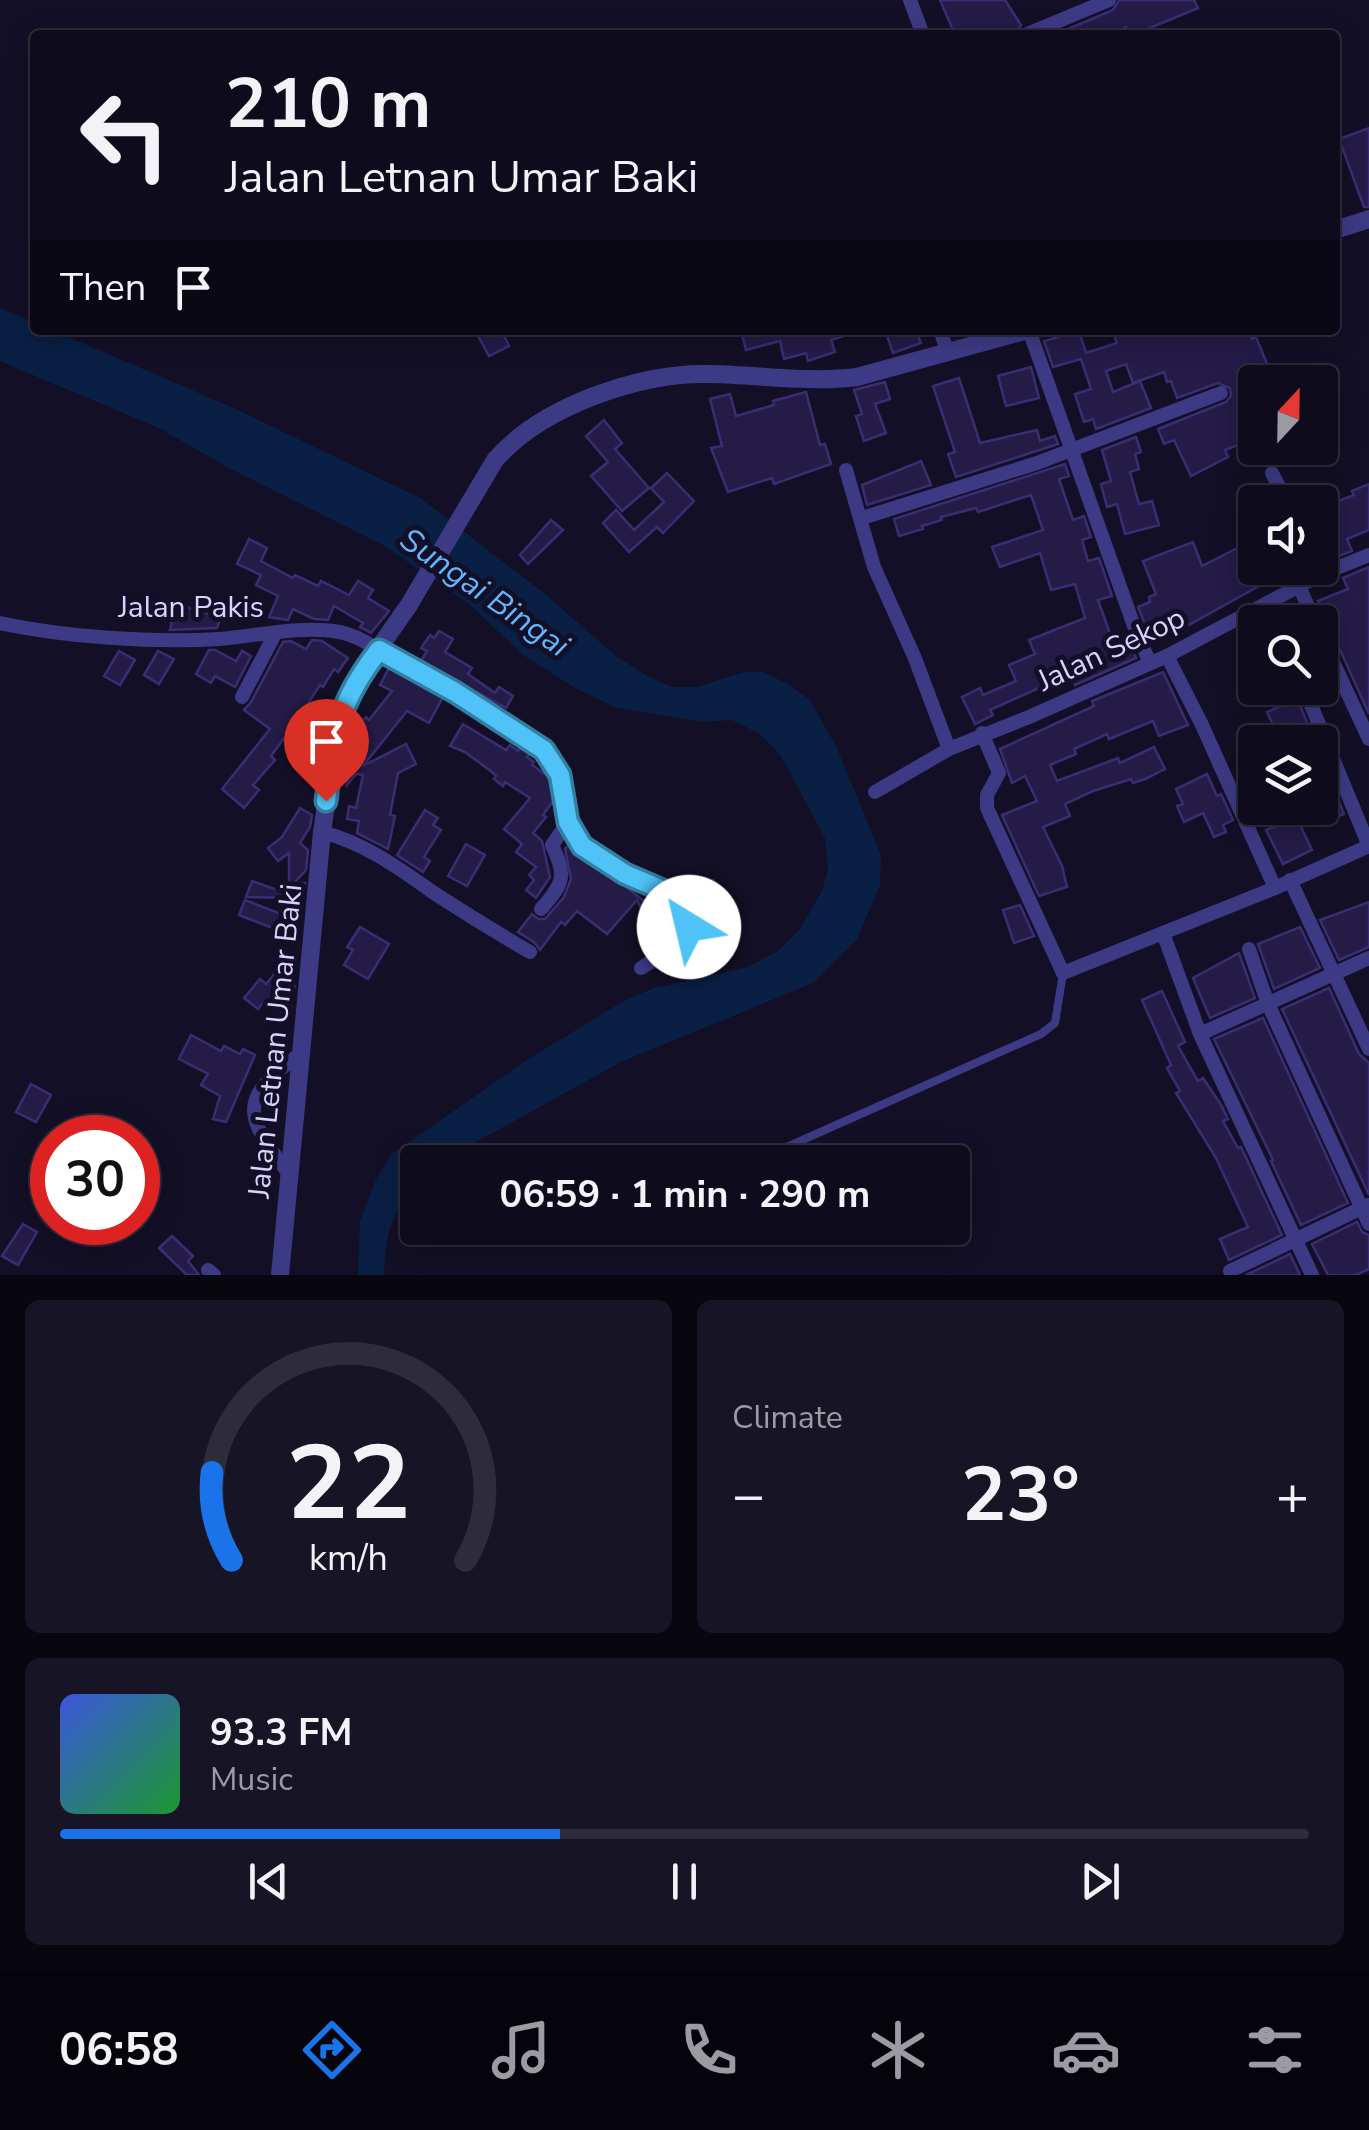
<!DOCTYPE html>
<meta charset="utf-8">
<style>
:root{--surface:#0e0b1c;--page:#171425;--text:#f1f3f6;--muted:#9b9ba3;--line:#2e2b3b;--accent:#1a73e8}
body{margin:0;font-family:"Nunito Sans",sans-serif;background:var(--page);color:var(--text);height:100vh;display:flex;flex-direction:column;font-size:38px;white-space:nowrap}
*{box-sizing:border-box;margin:0}
p{font-size:32px;color:var(--muted)}
.icon{flex:none;width:55px;height:55px;fill:none;stroke:currentColor;stroke-width:2;stroke-linecap:round;stroke-linejoin:round}
.map{position:relative;height:1275px;overflow:hidden}
.details{display:flex;flex-direction:column;gap:25px;padding:25px;background:#08060f;flex:1}
.details>*{flex:none}
.top-card{position:absolute;left:30px;top:30px;width:1310px;height:305px;border-radius:10px;box-shadow:0 5px 25px #0003,0 0 0 2px var(--line);background:#0e0b1c;color:var(--text);overflow:hidden}
.needle{width:65px;rotate:22deg}
.fabs{position:absolute;left:1238px;top:365px;display:grid;gap:20px}
.fabs a{display:grid;place-items:center;width:100px;height:100px;border-radius:10px;background:var(--surface);box-shadow:0 5px 25px #0003,0 0 0 2px var(--line);font-size:50px}
.speed{position:absolute;left:30px;top:1115px;display:flex;gap:20px;font-size:50px;font-weight:700;text-align:center}
.speed>*{display:grid;place-content:center;width:130px;height:130px;border-radius:50%;background:var(--surface);box-shadow:0 5px 25px #0003,0 0 0 2px var(--line);line-height:1}
.speed .limit{border:15px solid #d22;background:#fff;color:#111}
.pin{position:absolute;display:grid;place-items:center;width:85px;height:85px;color:#fff;margin:-102px -42px;border-radius:50% 50% 50% 0;rotate:-45deg;box-shadow:0 0 10px #0007}
.pin .icon{rotate:45deg}
.me{position:absolute;width:110px;margin:-55px;rotate:324deg;stroke-linejoin:round;filter:drop-shadow(0 0 8px #0008)}
.turn{display:flex;align-items:center;gap:35px;height:210px;padding:0 30px;font-size:45px}
.turn .icon{width:130px;height:130px;stroke-width:2.5}
.turn b{display:block;font-size:70px;line-height:85px}
.then{display:flex;align-items:center;height:95px;padding:0 30px;background:#0003;gap:20px;font-size:38px}
.big{font-size:75px;font-weight:700;line-height:1.1}
.details .card{flex:1;display:flex;flex-direction:column;justify-content:center;gap:15px;min-width:0;padding:0 35px;border-radius:15px;background:var(--page)}
.details .dial{align-items:center;gap:0}
.dial svg{height:260px;overflow:visible;fill:none;stroke:var(--line);stroke-width:7;stroke-linecap:round;text-anchor:middle}
.dial text{fill:var(--text);stroke:none}
.song{display:flex;align-items:center;gap:30px}
.cover{width:120px;height:120px;border-radius:15px;background:linear-gradient(135deg,hsl(230 70% 55%),hsl(130 70% 35%))}
.played{height:10px;border-radius:5px;background:linear-gradient(90deg,var(--accent) 40%,var(--line) 40%)}
.keys{display:flex;justify-content:space-around;direction:ltr}
.heat{display:flex;justify-content:space-between;align-items:center;font-size:55px;direction:ltr}
.details .tiles{flex:1;display:grid;gap:25px;grid-template-columns:1fr 1fr}
.card:last-child{grid-column:span 2}
.trip{position:absolute;left:400px;top:1145px;width:570px;height:100px;border-radius:10px;background:var(--surface);box-shadow:0 5px 25px #0003,0 0 0 2px var(--line);font-weight:700;line-height:100px;text-align:center}
.dock{display:flex;height:160px;justify-content:space-around;align-items:center;background:#06040b;color:var(--muted)}
.dock .icon{width:70px;height:70px}
.dock .selected{color:var(--accent)}
.dock b{font-size:45px;color:var(--text)}
.map>svg:first-child{display:block}
.water{fill:#0a1f44}
.building{fill:#241b47;stroke:#3b2d73;stroke-width:2.5}
.lines{fill:none;stroke-linecap:round;stroke-linejoin:round}
.service{stroke:#3d3a85;stroke-width:8}
.minor{stroke:#3d3a85;stroke-width:14}
.tertiary{stroke:#3d3a85;stroke-width:18}
.route-casing{stroke:#337fa1;stroke-width:25}
.route{stroke:#4fc3f7;stroke-width:18}
.labels{text-anchor:middle;stroke-width:10;stroke-linejoin:round;paint-order:stroke}
.street-label{font-size:30px;fill:#d9d4ff;stroke:#130f26}
.water-label{font-size:32px;font-style:italic;fill:#62b6ff;stroke:#130f26}
</style>
<div class="map">
<svg width="1369" height="1275" viewBox="0 0 1369 1275">
<rect width="100%" height="100%" fill="#130f26"/>
<!-- water -->
<path class="water" d="M0 308 35 323V330H52L236 409 420 498 544 593 616 656 647 676 672 687H697L744 672H763L786 683 809 699 836 746 881 855 880 885 856 941 813 983 621 1062 440 1162H418L417 1185C389 1218 386 1232 384 1275H358L360 1222 376 1179 392 1154 527 1060 625 1000 654 988 748 967 778 951 800 929 822 891 828 869 825 838 781 756 760 734 732 720 703 722 617 708 575 688 523 655 468 603 383 545 227 467 161 429 0 361Z"/>
<!-- building -->
<g class="building">
<path d="M940 0H1005L1021 25 1015 35H955Z"/>
<path d="M1119 0H1194L1198 8 1133 35H1130L1126 27 1112 35H1054L1113 10Z"/>
<path d="M1369 128V207H1364L1339 139Z"/>
<path d="M475 330H501L509 346 489 356Z"/>
<path d="M741 330H856V332L831 340 835 352 808 361 806 353 784 359 780 341 746 350Z"/>
<path d="M885 330H916L921 343 893 353Z"/>
<path d="M1112 330H1124L1125 333 1135 330H1249L1252 339 1256 337 1270 371 1265 373 1269 382H1255V410L1244 415 1253 439 1225 450 1228 457 1191 476 1174 440 1164 444 1158 429 1226 402 1231 396 1230 388 1218 383 1177 398 1171 381 1167 382 1164 372 1133 383 1126 364 1106 371 1113 392 1140 381 1151 408 1096 429 1093 419 1084 422 1075 394 1091 389 1081 359 1053 367 1044 341 1079 331 1086 353 1117 343Z"/>
<path d="M1031 367 1039 398 1006 406 998 376Z"/>
<path d="M959 378 980 443 1037 430 1040 441 1055 436 1058 444 956 477 948 454 955 452 933 386Z"/>
<path d="M885 382 890 399 875 404 886 433 864 441 856 416 862 414 854 390Z"/>
<path d="M806 392 820 445 825 444 831 464 774 484 772 478 728 492 711 448 722 446 710 399 730 394 736 416 774 405 773 401Z"/>
<path d="M604 420 622 443 615 449 649 488 622 511 591 476 608 462 586 436Z"/>
<path d="M1136 437 1141 452 1135 454 1139 469 1130 472 1139 504 1152 501 1159 525 1125 534 1117 504 1107 507 1101 484 1111 481 1102 450Z"/>
<path d="M921 461 931 485 867 505 862 485Z"/>
<path d="M1065 464 1069 476 1059 479 1073 520 1084 516 1091 537 1082 540 1088 561 1099 558 1112 596 1098 600 1113 642 1127 636 1136 658 1075 685 1070 674 990 710 993 715 975 724 962 697 980 688 983 695 1016 681 1009 665 1035 654 1029 640 1085 618 1075 584 1051 590 1040 553 1000 567 992 547 1043 530 1031 495 978 512 976 508 941 517 942 520 922 526 923 529 899 536 894 519Z"/>
<path d="M667 473 694 501 663 533 657 527 629 552 603 523 616 510 634 530 664 502 651 488Z"/>
<path d="M1369 484V530L1347 539 1352 551 1320 563V508L1354 495 1352 491Z"/>
<path d="M551 520 563 530 528 564 520 555Z"/>
<path d="M249 539 267 548 261 561 293 578 295 575 318 586 321 581 349 595 358 581 373 590 368 598 389 611 371 633 360 627 363 623 334 606 328 620 314 619 293 609 288 620 269 617 278 596 256 585 261 575 237 564Z"/>
<path d="M1255 539V568H1312L1292 578 1288 570 1185 627 1150 637 1138 607 1150 602 1149 597 1156 594 1143 561 1193 542 1202 566Z"/>
<path d="M1369 567V714L1318 601 1348 589 1343 578Z"/>
<path d="M176 604 221 617 217 628 170 630Z"/>
<path d="M439 631 453 639 445 652 472 668 468 674 495 693 499 687 513 696 506 708 421 661 427 651 421 648 430 635 434 638Z"/>
<path d="M312 640 322 641 348 658 338 672 334 669 323 687 320 685 296 722 302 727 291 743 284 738 271 756 275 760 253 785 259 790 244 808 222 789 270 729 244 710 251 702 283 642 291 641 306 649Z"/>
<path d="M209 650H215L236 661 242 651 251 656 235 687 215 676 211 683 196 674Z"/>
<path d="M119 651 135 660 120 685 104 676Z"/>
<path d="M158 651 174 659 159 684 144 675Z"/>
<path d="M389 668 443 697 429 723 407 711 363 766 406 744 416 764 398 773 390 815 395 816 388 849 357 833 359 821 347 819 349 806 356 808 363 775 356 774 347 785 353 741 362 730 358 726 366 717 369 720 392 691 380 685Z"/>
<path d="M1163 672 1188 725 1159 736 1153 721 1109 739 1107 734 1074 749 1076 754 1050 765 1057 781 1118 758 1120 763 1154 747 1165 769 1145 779 1133 783 1131 779 1093 791 1065 804 1070 816 1043 827 1062 866 1067 887 1039 896 1002 815 1037 801 1025 776 1012 783 1000 749 1094 706 1092 701Z"/>
<path d="M1276 688H1293L1315 742H1297L1288 724 1275 730 1267 712 1283 705Z"/>
<path d="M463 724 506 750 510 745 518 751 521 746 530 753 527 757 534 762 532 765 548 776 553 801 543 815 546 817 533 833 542 841 550 877 536 898 526 890 534 880 529 875 536 867 516 852 522 844 504 829 530 798 505 782 503 786 494 779 496 776 492 772 465 752 450 746Z"/>
<path d="M1207 774 1217 796 1221 794 1233 820 1223 825 1226 832 1214 837 1203 813 1184 822 1177 806 1183 804 1176 789Z"/>
<path d="M1330 780 1344 814 1334 818 1332 814 1301 827 1312 850 1283 864 1266 830 1320 808V785Z"/>
<path d="M300 808 312 815 310 827 300 843 308 850 306 870 294 883H305L303 898 246 897 252 881 289 894V853L278 861 268 848 282 837Z"/>
<path d="M425 810 438 818 433 825 441 830 424 857 430 861 423 872 397 855Z"/>
<path d="M466 844 485 855 467 886 448 876Z"/>
<path d="M569 845 587 863 619 881 651 907 661 902 665 905 678 920 652 932 637 900 607 934 577 911 565 925 561 922 540 950 535 943 518 932 532 914 538 919H545L564 897 571 879 565 849Z"/>
<path d="M713 880 723 899 698 912 685 895Z"/>
<path d="M245 900 294 919 288 934 239 915Z"/>
<path d="M1369 902V947L1339 960 1320 920Z"/>
<path d="M1020 905 1034 936 1014 943 1003 910Z"/>
<path d="M360 927 389 944 368 979 344 965 353 950 347 947Z"/>
<path d="M1300 927 1320 968 1274 989 1258 944Z"/>
<path d="M1239 953 1255 998 1210 1018 1193 978Z"/>
<path d="M277 971 295 986 290 1002 292 1011 288 1017 265 1000 258 1009 244 998 260 979 266 984Z"/>
<path d="M1329 988 1359 1054 1369 1063V1195L1282 1009Z"/>
<path d="M1162 991 1185 1042 1178 1046 1198 1081 1203 1078 1221 1105 1228 1119 1223 1121 1238 1148 1241 1147 1282 1235 1229 1260 1220 1239 1248 1227 1216 1158 1176 1093 1180 1091 1167 1068 1171 1065 1142 1000Z"/>
<path d="M1263 1018 1348 1203 1301 1225 1271 1161 1273 1160 1214 1039Z"/>
<path d="M191 1035 221 1051 224 1046 240 1054 243 1049 255 1055 226 1122 213 1119 220 1096 201 1085 208 1074 179 1059Z"/>
<path d="M31 1084 51 1095 36 1122 16 1112Z"/>
<path d="M1357 1222 1362 1232 1369 1235V1269L1356 1275H1328L1312 1244Z"/>
<path d="M23 1224 37 1232 18 1265 2 1256Z"/>
<path d="M172 1236 193 1256 188 1261 199 1275H187L159 1248Z"/>
<path d="M1290 1254 1300 1275H1246Z"/>
</g>
<g class="lines">
<!-- service -->
<path class="service" d="M753 1162 1041 1034 1055 1023 1063 973"/>
<!-- minor -->
<g class="minor">
<path d="M910 0 923 35"/>
<path d="M1025 35 1109 0"/>
<path d="M940 330 948 353"/>
<path d="M1029 330 1134 626 1149 661"/>
<path d="M846 470 874 567 914 656 949 749"/>
<path d="M1272 473 1287 502"/>
<path d="M862 518 1037 463 1221 393"/>
<path d="M1299 586 1315 622"/>
<path d="M1266 605 1274 622"/>
<path d="M0 623C65 637 152 643 219 639 257 636 302 625 339 632 361 636 381 652 400 662 443 686 507 715 542 748 573 777 555 818 581 844 612 876 675 882 690 919 686 945 662 954 641 968"/>
<path d="M1320 634 1369 739"/>
<path d="M1167 656 1202 725 1275 888"/>
<path d="M1304 688 1369 846"/>
<path d="M242 697 275 634"/>
<path d="M982 733 999 773 987 795V808L1063 973 1275 888 1369 846"/>
<path d="M875 792 949 749 1029 717 1167 656 1322 574 1369 555"/>
<path d="M322 832C367 844 400 869 437 895 468 915 499 934 530 952"/>
<path d="M1290 880 1369 1049"/>
<path d="M541 909C565 882 566 876 552 845L568 822"/>
<path d="M1163 933 1200 1034 1312 1275"/>
<path d="M1249 949 1268 1004 1369 1224"/>
<path d="M1200 1034 1369 958"/>
<path d="M289 1174C244 1115 237 1100 300 1054"/>
<path d="M208 1270 214 1275"/>
<path d="M1230 1271 1368 1205"/>
</g>
<!-- tertiary -->
<g class="tertiary">
<path d="M1335 230 1369 219"/>
<path d="M280 1275 322 832 340 714 362 672 409 605 495 460C542 406 640 372 711 374 760 375 808 383 857 377L1028 330"/>
</g>
</g>
<g class="lines">
<defs>
<path id="route" d="M326 801C334 735 337 704 379 650L455 692 544 750 560 775 568 822 582 846 625 874 674 895 686 910 689 927"/>
</defs>
<!-- route casing -->
<use href="#route" class="route-casing"/>
<!-- route -->
<use href="#route" class="route"/>
</g>
<g class="labels">
<!-- street labels -->
<g class="street-label">
<text x="191" y="617">Jalan Pakis</text>
<text transform="translate(1111 649) rotate(-25)" y="10">Jalan Sekop</text>
<text transform="translate(275 1041) rotate(-84)" y="10">Jalan Letnan Umar Baki</text>
</g>
<!-- water labels -->
<g class="water-label">
<text transform="translate(485 592) rotate(35)" y="11">Sungai Bingai</text>
</g>
</g>
</svg>
<div class="fabs">
<a><svg class="needle" viewBox="-14 -14 28 28"><path d="M0-13l5 13h-10z" fill="#e53935"/><path d="M0 13l5-13h-10z" fill="#9b9ba3"/></svg></a>
<a><svg class="icon" aria-label="sound" viewBox="0 0 24 24"><path d="M4 9h4l5-4v14l-5-4H4zM17 9q2 3 0 6"/></svg></a>
<a><svg class="icon" aria-label="search" viewBox="0 0 24 24"><circle cx="10" cy="10" r="6"/><path d="M15 15l6 6"/></svg></a>
<a><svg class="icon" aria-label="layers" viewBox="0 0 24 24"><path d="M12 4l9 5-9 5-9-5zM3 14l9 5 9-5"/></svg></a>
</div>
<div class="speed"><div class="limit">30</div></div>
<div class="pin" style="left:326px;top:801px;background:#d93025"><svg class="icon" aria-label="arrive" viewBox="0 0 24 24"><path d="M6 21V4h12l-3 4 3 4H6"/></svg></div>
<svg class="me" style="left:689px;top:927px" viewBox="-20 -20 40 40"><circle r="19" fill="#fff"/><path d="M0-13L10 11 0 6-10 11z" fill="#4fc3f7"/></svg>
<div class="trip">06:59 · 1 min · 290 m</div>
<div class="top-card">
<div class="turn"><svg class="icon" aria-label="left" viewBox="0 0 24 24"><path d="M17 20v-9H6M10 6l-5 5 5 5"/></svg><div><b>210 m</b>Jalan Letnan Umar Baki</div></div>
<div class="then">Then<svg class="icon" aria-label="arrive" viewBox="0 0 24 24"><path d="M6 21V4h12l-3 4 3 4H6"/></svg></div>
</div>
</div>
<section class="details">
<div class="tiles">
<div class="card dial"><svg viewBox="0 0 100 80">
<path d="M14 69A42 42 0 1 1 86 69"/>
<path d="M14 69A42 42 0 0 1 8 42" stroke="#1a73e8"/>
<text x="50" y="56" font-size="32" font-weight="700">22</text>
<text x="50" y="72" font-size="11">km/h</text>
</svg></div>
<div class="card"><p>Climate</p>
<div class="heat"><a>−</a><b class="big">23°</b><a>+</a></div>
</div>
<div class="card">
<div class="song"><i class="cover"></i><div><b>93.3 FM</b><p>Music</p></div></div>
<div class="played"></div>
<div class="keys"><svg class="icon" aria-label="previous" viewBox="0 0 24 24"><path d="M18 5L8 12l10 7zM5 5v14"/></svg><svg class="icon" aria-label="pause" viewBox="0 0 24 24"><path d="M8 5v14M16 5v14"/></svg><svg class="icon" aria-label="next" viewBox="0 0 24 24"><path d="M6 5l10 7-10 7zM19 5v14"/></svg></div>
</div>
</div>
</section>
<nav class="dock">
<b>06:58</b>
<svg class="icon selected" aria-label="directions" viewBox="0 0 24 24"><path d="M12 3l9 9-9 9-9-9zM9 14v-3h6M13 9l2 2-2 2"/></svg>
<svg class="icon" aria-label="music" viewBox="0 0 24 24"><path d="M9 18V5l10-2v13"/><circle cx="6" cy="18" r="3"/><circle cx="16" cy="16" r="3"/></svg>
<svg class="icon" aria-label="phone" viewBox="0 0 24 24"><path d="M5 4h4l2 5-3 2q2 4 5 5l2-3 5 2v4C11 20 4 13 5 4z"/></svg>
<svg class="icon" aria-label="climate" viewBox="0 0 24 24"><path d="M12 3v18M4 7l16 10M4 17L20 7"/></svg>
<svg class="icon" aria-label="car" viewBox="0 0 24 24"><path d="M5 17H2v-5l4-1 3-4h7l3 4 3 1v5h-3M9 17h6M6 11h13"/><circle cx="7" cy="17" r="2"/><circle cx="17" cy="17" r="2"/></svg>
<svg class="icon" aria-label="filters" viewBox="0 0 24 24"><path d="M4 7h16M4 17h16"/><circle cx="9" cy="7" r="2"/><circle cx="15" cy="17" r="2"/></svg>
</nav>
